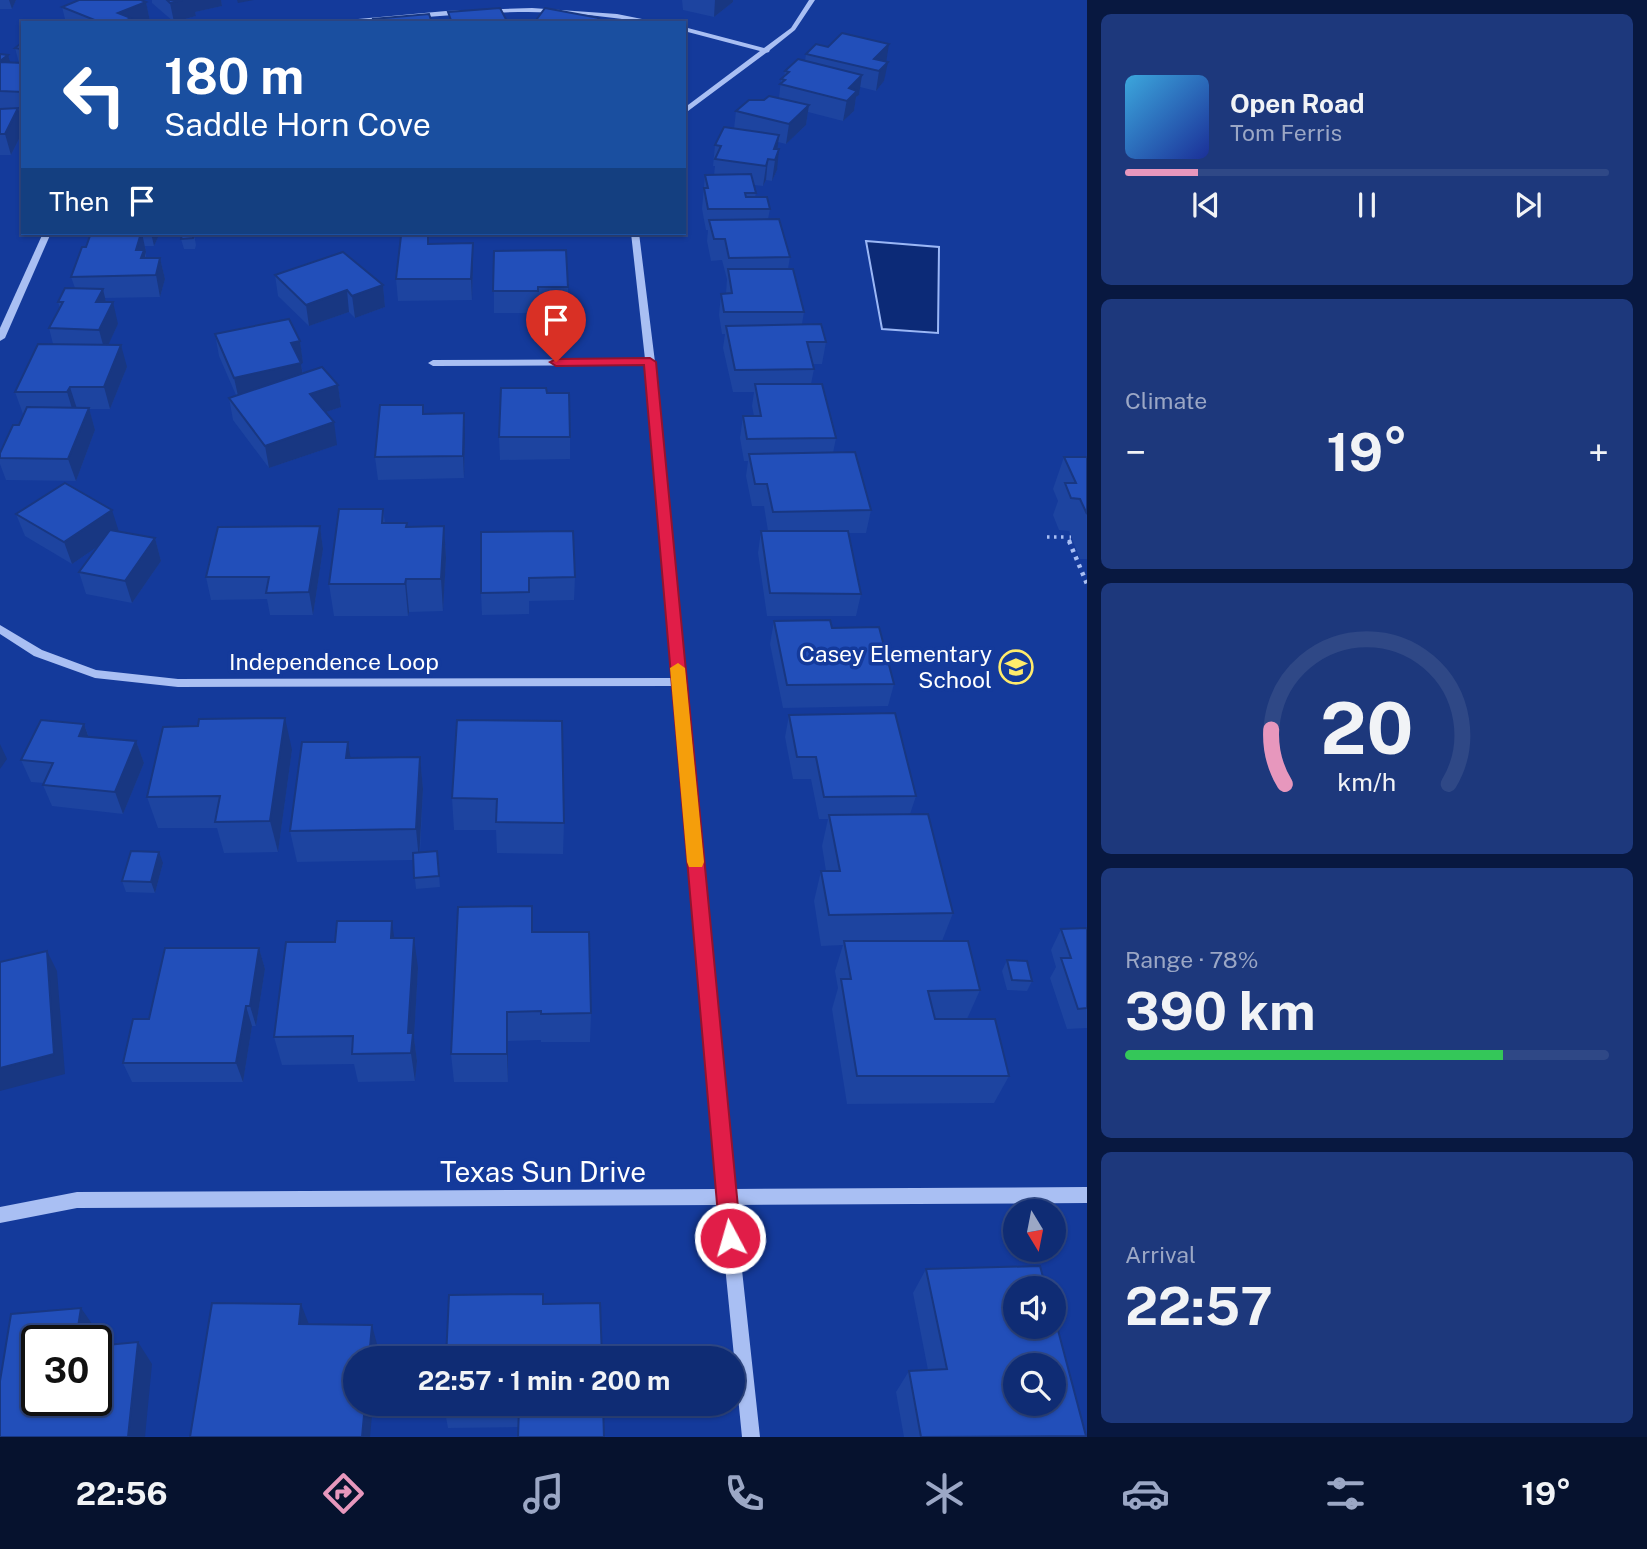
<!DOCTYPE html>
<meta charset="utf-8">
<style>
:root{--surface:#0f2c74;--page:#1d387c;--text:#f1f3f6;--muted:#9ba7c5;--line:#2f4886;--accent:#e797bd}
body{margin:0;font-family:"Public Sans",sans-serif;background:var(--page);color:var(--text);height:100vh;display:flex;flex-direction:column;font-size:26px;white-space:nowrap}
*{box-sizing:border-box;margin:0}
p{font-size:23px;color:var(--muted)}
.icon{flex:none;width:38px;height:38px;fill:none;stroke:currentColor;stroke-width:2;stroke-linecap:round;stroke-linejoin:round}
.map{position:relative;flex:1;overflow:hidden}
.drawer{display:flex;flex-direction:column;gap:14px;padding:14px;background:#081840;width:560px}
.drawer>*{flex:none}
.guide{position:absolute;left:21px;top:21px;width:665px;height:214px;border-radius:0px;box-shadow:0 2px 5px #0004,0 0 0 2px var(--line);background:#1a4fa0;color:#fff;overflow:hidden}
.needle{width:46px;rotate:170deg}
.tools{position:absolute;left:1003px;top:1199px;display:grid;gap:14px}
.tools a{display:grid;place-items:center;width:63px;height:63px;border-radius:50%;background:var(--surface);box-shadow:0 2px 5px #0004,0 0 0 2px var(--line);font-size:35px}
.speed{position:absolute;left:21px;top:1325px;display:flex;gap:14px;font-size:35px;font-weight:700;text-align:center}
.speed>*{display:grid;place-content:center;width:91px;height:91px;border-radius:50%;background:var(--surface);box-shadow:0 2px 5px #0004,0 0 0 2px var(--line);line-height:1}
.speed .limit{border:4px solid #111;border-radius:10px;background:#fff;color:#111}
.pin{position:absolute;display:grid;place-items:center;width:60px;height:60px;color:#fff;margin:-72px -30px;border-radius:50% 50% 50% 0;rotate:-45deg;box-shadow:0 0 7px #0007}
.pin .icon{rotate:45deg}
.me{position:absolute;width:77px;margin:-38px;rotate:354deg;stroke-linejoin:round;filter:drop-shadow(0 0 5px #0008)}
.turn{display:flex;align-items:center;gap:24px;height:147px;padding:0 28px;font-size:32px}
.turn .icon{width:91px;height:91px;stroke-width:2.5}
.turn b{display:block;font-size:49px;line-height:60px}
.then{display:flex;align-items:center;height:66px;padding:0 28px;background:#0003;gap:14px;font-size:26px}
.big{font-size:52px;font-weight:700;line-height:1.1}
.drawer .widget{flex:1;display:flex;flex-direction:column;justify-content:center;gap:10px;min-width:0;padding:0 24px;border-radius:10px;background:var(--page)}
.drawer .dial{align-items:center;gap:0}
.dial svg{height:182px;overflow:visible;fill:none;stroke:var(--line);stroke-width:7;stroke-linecap:round;text-anchor:middle}
.dial text{fill:var(--text);stroke:none}
.song{display:flex;align-items:center;gap:21px}
.cover{width:84px;height:84px;border-radius:10px;background:linear-gradient(135deg,hsl(200 70% 55%),hsl(230 70% 35%))}
.played{height:7px;border-radius:4px;background:linear-gradient(90deg,var(--accent) 15%,var(--line) 15%)}
.keys{display:flex;justify-content:space-around;direction:ltr}
.heat{display:flex;justify-content:space-between;align-items:center;font-size:38px;direction:ltr}
.charge{height:10px;border-radius:5px;background:linear-gradient(90deg,#34c759 78%,var(--line) 0)}
.trip{position:absolute;left:343px;top:1346px;width:402px;height:70px;border-radius:35px;background:var(--surface);box-shadow:0 2px 5px #0004,0 0 0 2px var(--line);font-weight:700;line-height:70px;text-align:center}
.tabs{display:flex;height:112px;justify-content:space-around;align-items:center;background:#06122e;color:var(--muted)}
.tabs .icon{width:49px;height:49px}
.tabs .selected{color:var(--accent)}
.tabs b{font-size:32px;color:var(--text)}
main{display:flex;flex:1;min-height:0}
.map>svg:first-child{display:block}
.water{fill:#0c2a77;stroke:#9bb7f6;stroke-width:2}
.lines{fill:none;stroke-linecap:round;stroke-linejoin:round}
.path-far1{stroke:#a9bff3;stroke-width:3.5;stroke-dasharray:2.5 4.5;stroke-linecap:butt}
.path{stroke:#a9bff3;stroke-width:4.5;stroke-dasharray:3.5 5;stroke-linecap:butt}
.minor{fill:#a9bff3;fill-rule:evenodd}
.wall{fill:#1d44a0}
.shaded-wall{fill:#183782}
.building{fill:#224fba;stroke:#183782;stroke-width:2;fill-rule:evenodd}
.route{fill:#e11d48;stroke:#92132f;stroke-width:2}
.slow{fill:#f59e0b}
.labels{text-anchor:middle;stroke-width:7;stroke-linejoin:round;paint-order:stroke}
.poi-label{font-size:23px;fill:#fff;stroke:#143a9b;text-anchor:end}
.street-label{font-size:23px;fill:#fff;stroke:#143a9b}
.near-street-label{font-size:28px;fill:#fff;stroke:#143a9b}
</style>
<main>
<div class="map">
<svg width="1087" height="1437" viewBox="0 0 1087 1437">
<rect width="100%" height="100%" fill="#143a9b"/>
<!-- water -->
<path class="water" d="M866 241 939 247 938 333 882 329Z"/>
<g class="lines">
<!-- path-far1 -->
<g class="path-far1">
<path d="M1047 537H1068"/>
<path d="M1070 542 1068 537H1071"/>
</g>
<!-- path -->
<path class="path" d="M1069 541 1087 584"/>
<!-- minor -->
<g class="minor">
<path d="M809 0H815L795 30 770 50 769 52 766 53 684 114V108L760 51 684 31V27L764 48 791 28Z"/>
<path d="M532 8 617 14 662 23C646 23 631 20 614 18 586 14 557 12 528 12 457 12 385 23 314 23L446 11Z"/>
<path d="M43 233H51L5 338 0 341V328Z"/>
<path d="M631 233H639L655 362 733 1189 1087 1187V1203L735 1205 760 1437H742L719 1205 77 1208 0 1223V1207L77 1192 717 1189 673 686 178 687 95 678 34 656 0 634V625L42 650 96 670 178 679 673 678 646 365 433 366 428 363 433 360 645 359Z"/>
</g>
</g>
<!-- wall -->
<g class="wall">
<path d="M0 0H16L12 9H0Z"/>
<path d="M152 0H221L222 6 195 12 196 16 174 22 152 3Z"/>
<path d="M682 0H733V2L714 17 683 10Z"/>
<path d="M146 2 150 21 144 23H66L62 7Z"/>
<path d="M23 33V111H19L23 124V131L11 155H0V54L10 63H19L15 48 22 43 20 35Z"/>
<path d="M806 54 886 61 884 81 876 91 860 87 859 95 856 97 854 111 843 121 808 112 806 125 786 144 778 142 777 170 772 181 766 180 763 186 754 185 756 193 755 197 770 209 768 219 790 257 788 269 804 312 802 324 826 342 822 364H812L814 369 811 384 836 438 833 453 871 510 866 533H848L861 594 856 616H767L758 553 761 531H768L764 506H752L746 476 748 461H744L740 438 743 416H754L752 406 754 392H733L723 348 725 334H722L719 315 721 294 726 293 727 279 722 260 711 261 707 241 708 230H706L702 209 705 175H714L715 166H713L715 145 734 129 736 111 764 100 779 98 781 79 784 77 785 71 805 61Z"/>
<path d="M91 233H171H160L154 246H145L146 252V258H160L165 279 160 297 105 298 106 302 118 324 108 345 127 367 110 409H89L95 430 76 481 6 480 0 464V453L19 425 23 414 15 392 53 344 49 328 60 308 58 302 75 288 71 277 86 247Z"/>
<rect x="446" y="233" width="41" height="2"/>
<path d="M194 234 196 245 195 249H184L181 239Z"/>
<path d="M428 236 429 244 473 243V264L472 300 398 301 396 279Z"/>
<path d="M494 251 568 287V308L538 309V313H494Z"/>
<path d="M275 275 383 285 385 307 355 318 349 312 309 326 278 296Z"/>
<path d="M215 334 300 341 303 363H301L303 374 338 385 341 407 326 412 337 445 269 468 233 420 229 398 236 395 219 356Z"/>
<path d="M547 393 570 437V459L500 460 499 437Z"/>
<path d="M424 414 465 435 464 478 378 480 375 457Z"/>
<path d="M1064 457H1087V559H1080L1069 531 1059 530 1053 515 1058 501 1053 489Z"/>
<path d="M383 509 385 523H407V527L444 526 446 558 443 611 409 612 408 616H334L329 584Z"/>
<path d="M16 514 155 538 161 561 132 603 86 594 79 572 97 547 72 564 25 536Z"/>
<path d="M320 526 323 549 313 615H270L267 599 211 600 206 577Z"/>
<path d="M481 532 575 577 574 600 529 601V614L482 615 481 593Z"/>
<path d="M774 621 832 628 894 684 888 706 783 708 770 644Z"/>
<path d="M789 715 916 796 910 814 953 913 942 941 980 990 967 1019 1009 1076 994 1103 847 1104 832 1009 838 988 835 971 843 945 821 946 814 901 821 871H826L822 846 828 819H819L811 779H793L785 737Z"/>
<path d="M457 720 564 823 563 854 497 853 496 830H454L452 798Z"/>
<path d="M84 724 89 737 136 741 144 763 123 814 52 806 43 785 44 783 31 782 21 760Z"/>
<path d="M292 750 278 852 224 853 217 828H158L147 797Z"/>
<path d="M420 757 423 789 420 853 437 851 440 887 416 889 413 860 297 862 290 831 351 758Z"/>
<path d="M163 863 155 893 126 892 122 881Z"/>
<path d="M1087 928V1028L1067 1029 1050 978 1056 967 1051 950 1061 929Z"/>
<path d="M532 932 591 1013 590 1042H541V1040L508 1041V1082H454L451 1054Z"/>
<path d="M394 938 418 968 414 1038 417 1061 415 1081 358 1082 354 1064 282 1065 274 1037 335 942Z"/>
<path d="M259 948 265 969 256 1026H252L243 1082H132L123 1063 149 1019Z"/>
<path d="M1007 960 1032 981 1027 991 1007 990 1002 971Z"/>
<path d="M926 1269 1086 1436 1085 1437H904L896 1392 909 1371 928 1370 913 1293Z"/>
<path d="M603 1404 519 1427 448 1428 444 1407Z"/>
</g>
<!-- shaded-wall -->
<g class="shaded-wall">
<path d="M9 0H16L12 9Z"/>
<path d="M182 0H221L222 6 195 12 196 16 174 22 170 3Z"/>
<path d="M237 0H254L238 3Z"/>
<path d="M715 0H733V2L714 17Z"/>
<path d="M146 2 150 21 144 23H120L118 13Z"/>
<path d="M889 44 886 63 874 59Z"/>
<path d="M8 55 11 65 3 71 0 61Z"/>
<path d="M888 62 884 81 876 91 879 71Z"/>
<path d="M862 75 859 95 856 97 854 111 843 121 849 88Z"/>
<path d="M809 105 806 125 786 144 789 124Z"/>
<path d="M18 108 23 124V131L11 155 5 134Z"/>
<path d="M779 135 777 155 774 149Z"/>
<path d="M779 149 777 170 772 181 775 160Z"/>
<path d="M768 159 766 180 763 186 766 166Z"/>
<path d="M141 233H142L146 252 145 256 149 271 136 250Z"/>
<path d="M151 233H160L154 246Z"/>
<path d="M473 243V264L472 300 471 279Z"/>
<path d="M160 258 165 279 160 297 156 275Z"/>
<path d="M383 285 385 307 355 318 352 296Z"/>
<path d="M103 289 108 311 113 302 118 324 105 352 99 330 96 302Z"/>
<path d="M347 290 349 312 309 326 306 305Z"/>
<path d="M300 341 303 363H301L304 385 239 400 234 378 291 343Z"/>
<path d="M121 345 127 367 110 409 104 387Z"/>
<path d="M338 385 341 407 314 416 310 394Z"/>
<path d="M70 387 77 409 74 415 67 392Z"/>
<path d="M89 408 95 430 76 481 68 459Z"/>
<path d="M464 413 465 435 464 478 463 456Z"/>
<path d="M334 422 337 445 269 468 265 446Z"/>
<path d="M112 510 119 532 72 564 64 542Z"/>
<path d="M320 526 323 549 313 615 309 592Z"/>
<path d="M444 526 446 558 443 611 441 579Z"/>
<path d="M155 538 161 561 132 603 125 581Z"/>
<path d="M406 579 409 612 408 616 405 584Z"/>
<path d="M285 718 292 750 278 852 270 821Z"/>
<path d="M84 724 92 747 79 736Z"/>
<path d="M136 741 144 763 123 814 115 792Z"/>
<path d="M348 742 353 774 346 758Z"/>
<path d="M0 744 7 759 0 769Z"/>
<path d="M420 757 423 789 419 860 416 829Z"/>
<path d="M159 852 163 863 155 893 151 882Z"/>
<path d="M392 921 396 951 391 938Z"/>
<path d="M414 938 418 968 414 1038 417 1061 415 1081 408 1033Z"/>
<path d="M259 948 265 969 256 1026 250 1006Z"/>
<path d="M47 951 57 971 65 1074 0 1091V1068Z"/>
<path d="M246 1006 252 1026 243 1082 236 1063Z"/>
<path d="M507 1012 508 1041V1082L507 1054Z"/>
<path d="M301 1304 310 1327 299 1324Z"/>
<path d="M81 1308 97 1331 96 1340H76Z"/>
<path d="M372 1325 378 1348 377 1358H369Z"/>
<path d="M138 1342 152 1364 145 1437H128Z"/>
<path d="M365 1404H373L370 1437H362Z"/>
</g>
<!-- building -->
<g class="building">
<path d="M79 0H141L146 2 118 13 131 18 121 23H102L62 7Z"/>
<path d="M167 0H182L170 3Z"/>
<path d="M500 8 508 23H452L448 12Z"/>
<path d="M545 8 599 18 596 23H534Z"/>
<path d="M429 14 432 23H374L373 19Z"/>
<path d="M842 33 889 44 874 59 888 62 879 71 806 54 816 44 828 47Z"/>
<path d="M23 42V49L15 48Z"/>
<path d="M0 54 8 55 0 61Z"/>
<path d="M798 59 862 75 849 88 857 91 847 101 780 84 785 80 781 79 789 72 785 71Z"/>
<path d="M0 62 23 63V92L0 91Z"/>
<path d="M769 96 809 105 789 124 736 111 749 100H764Z"/>
<path d="M18 108 5 134H0V109Z"/>
<path d="M724 127 779 135 774 149H779L775 160 768 159 766 166 715 159 721 146 715 145Z"/>
<path d="M751 174 756 193H745L746 197H767L770 209H708L704 188H708L705 175Z"/>
<path d="M779 219 790 257 729 258 725 239H714L709 220Z"/>
<path d="M91 233H141L136 250H144L141 258H160L156 275 71 277 82 247H86Z"/>
<path d="M182 234H194L193 238 181 239Z"/>
<path d="M401 236H428V244L473 243 471 279H396Z"/>
<path d="M566 250 568 287H538V291H493L494 251Z"/>
<path d="M343 252 383 285 352 296 347 290 306 305 275 275Z"/>
<path d="M728 269H793L804 312H724L721 294 732 293Z"/>
<path d="M65 288 103 289 96 302H113L99 330 49 328 63 302H58Z"/>
<path d="M289 319 300 341 291 343 301 363 234 378 215 334Z"/>
<path d="M821 324 826 342H807L814 369 735 370 726 326Z"/>
<path d="M38 344 121 345 104 387H70L67 392H15Z"/>
<path d="M322 367 338 385 310 394 334 422 265 446 229 398Z"/>
<path d="M755 384H822L836 438 747 439 743 416H761Z"/>
<path d="M501 388H546L547 393H569L570 437H499Z"/>
<path d="M380 405H423V414L464 413 463 456 375 457Z"/>
<path d="M27 407 89 408 68 459 0 458V453L13 425H19Z"/>
<path d="M855 452 871 510 773 512 767 484H755L749 454Z"/>
<path d="M1064 457H1087V514L1080 499 1071 498 1065 483H1076Z"/>
<path d="M65 483 112 510 64 542 16 514Z"/>
<path d="M339 509H383L382 523H407L406 527 444 526 441 579H406L405 584H329Z"/>
<path d="M320 526 309 592 266 593 269 577H206L218 527Z"/>
<path d="M110 530 155 538 125 581 79 572Z"/>
<path d="M573 531 575 577 529 578V592L481 593V532Z"/>
<path d="M761 531H848L861 594 770 593Z"/>
<path d="M830 620 832 628 879 627 894 684 787 685 774 621Z"/>
<path d="M895 713 916 796 824 797 816 757H797L789 715Z"/>
<path d="M285 718 270 821 215 822 220 796 147 797 163 727 198 726 199 719Z"/>
<path d="M41 720 84 724 79 736 136 741 115 792 43 785 53 763 21 760Z"/>
<path d="M457 720 562 721 564 823 496 822 497 799 452 798Z"/>
<path d="M302 742H348L346 758 420 757 416 829 290 831Z"/>
<path d="M928 814 953 913 829 915 821 871H840L829 815Z"/>
<path d="M131 851 159 852 151 882 122 881Z"/>
<path d="M437 851 439 876 414 878 413 853Z"/>
<path d="M532 906V932H589L591 1013 541 1014V1011L507 1012V1054H451L458 907Z"/>
<path d="M337 921H392L391 938H414L408 1033H413L411 1053 352 1054 353 1036 274 1037 286 942H335Z"/>
<path d="M1087 928V1008L1078 1009 1061 958H1071L1061 929Z"/>
<path d="M844 941H968L980 990 928 991 935 1019H995L1009 1076H857L841 979H851Z"/>
<path d="M165 948H259L250 1006H246L236 1063H123L133 1019H149Z"/>
<path d="M47 951 54 1054 0 1068V962Z"/>
<path d="M1007 960 1027 961 1032 981 1012 980Z"/>
<path d="M1040 1266 1046 1288H1015V1326H1054V1315L1086 1436 921 1437 909 1371 947 1369 926 1269ZM1015 1365H1054V1404H1015Z"/>
<path d="M543 1294V1304L600 1303 602 1358H446L449 1295Z"/>
<path d="M212 1303 301 1304 299 1324 372 1325 369 1358H355V1404H365L362 1437H190Z"/>
<path d="M81 1308 76 1340H37V1400H96V1346L138 1342 128 1437H0V1381L11 1314Z"/>
<path d="M444 1404H603L604 1437H518L519 1407H444Z"/>
</g>
<!-- route -->
<path class="route" d="M650 358 656 362 741 1238 738 1245 730 1249 723 1245 720 1238 644 365 556 366 550 362 556 359Z"/>
<!-- slow -->
<path class="slow" d="M678 663 685 668 704 862 702 867H689L687 862 670 668Z"/>
<!-- icons -->
<defs>
<symbol id="school-ring" viewBox="-11 -11 22 22"><circle r="9.5" fill="#143a9b" stroke="#ffeb6b" stroke-width="1.5"/><path d="M0-5L7-2L0 1L-7-2ZM-4 1L0 2.5L4 1V4Q0 6-4 4Z" fill="#ffeb6b"/></symbol>
</defs>
<g fill-rule="evenodd">
<use href="#school-ring" x="997" y="648" width="38" height="38"/>
</g>
<g class="labels">
<!-- poi labels -->
<g class="poi-label">
<text x="992" y="662">Casey Elementary<tspan x="992" dy="26">School</tspan></text>
</g>
<!-- street labels -->
<g class="street-label">
<text x="334" y="670">Independence Loop</text>
</g>
<!-- near-street labels -->
<g class="near-street-label">
<text x="543" y="1182">Texas Sun Drive</text>
</g>
</g>
</svg>
<div class="tools">
<a><svg class="needle" viewBox="-14 -14 28 28"><path d="M0-13l5 13h-10z" fill="#e53935"/><path d="M0 13l5-13h-10z" fill="#9ba7c5"/></svg></a>
<a><svg class="icon" aria-label="sound" viewBox="0 0 24 24"><path d="M4 9h4l5-4v14l-5-4H4zM17 9q2 3 0 6"/></svg></a>
<a><svg class="icon" aria-label="search" viewBox="0 0 24 24"><circle cx="10" cy="10" r="6"/><path d="M15 15l6 6"/></svg></a>
</div>
<div class="speed"><div class="limit">30</div></div>
<div class="pin" style="left:556px;top:362px;background:#d93025"><svg class="icon" aria-label="arrive" viewBox="0 0 24 24"><path d="M6 21V4h12l-3 4 3 4H6"/></svg></div>
<svg class="me" style="left:730px;top:1238px" viewBox="-20 -20 40 40"><circle r="17" fill="#e11d48" stroke="#fff" stroke-width="3"/><path d="M0-11L8 9 0 5-8 9z" fill="#fff"/></svg>
<div class="trip">22:57 · 1 min · 200 m</div>
<div class="guide">
<div class="turn"><svg class="icon" aria-label="left" viewBox="0 0 24 24"><path d="M17 20v-9H6M10 6l-5 5 5 5"/></svg><div><b>180 m</b>Saddle Horn Cove</div></div>
<div class="then">Then<svg class="icon" aria-label="arrive" viewBox="0 0 24 24"><path d="M6 21V4h12l-3 4 3 4H6"/></svg></div>
</div>
</div>
<section class="drawer">
<div class="widget">
<div class="song"><i class="cover"></i><div><b>Open Road</b><p>Tom Ferris</p></div></div>
<div class="played"></div>
<div class="keys"><svg class="icon" aria-label="previous" viewBox="0 0 24 24"><path d="M18 5L8 12l10 7zM5 5v14"/></svg><svg class="icon" aria-label="pause" viewBox="0 0 24 24"><path d="M8 5v14M16 5v14"/></svg><svg class="icon" aria-label="next" viewBox="0 0 24 24"><path d="M6 5l10 7-10 7zM19 5v14"/></svg></div>
</div>
<div class="widget"><p>Climate</p>
<div class="heat"><a>−</a><b class="big">19°</b><a>+</a></div>
</div>
<div class="widget dial"><svg viewBox="0 0 100 80">
<path d="M14 69A42 42 0 1 1 86 69"/>
<path d="M14 69A42 42 0 0 1 8 45" stroke="#e797bd"/>
<text x="50" y="56" font-size="32" font-weight="700">20</text>
<text x="50" y="72" font-size="11">km/h</text>
</svg></div>
<div class="widget"><p>Range · 78%</p><b class="big">390 km</b><div class="charge"></div></div>
<div class="widget"><p>Arrival</p><b class="big">22:57</b></div>
</section>
</main>
<nav class="tabs">
<b>22:56</b>
<svg class="icon selected" aria-label="directions" viewBox="0 0 24 24"><path d="M12 3l9 9-9 9-9-9zM9 14v-3h6M13 9l2 2-2 2"/></svg>
<svg class="icon" aria-label="music" viewBox="0 0 24 24"><path d="M9 18V5l10-2v13"/><circle cx="6" cy="18" r="3"/><circle cx="16" cy="16" r="3"/></svg>
<svg class="icon" aria-label="phone" viewBox="0 0 24 24"><path d="M5 4h4l2 5-3 2q2 4 5 5l2-3 5 2v4C11 20 4 13 5 4z"/></svg>
<svg class="icon" aria-label="climate" viewBox="0 0 24 24"><path d="M12 3v18M4 7l16 10M4 17L20 7"/></svg>
<svg class="icon" aria-label="car" viewBox="0 0 24 24"><path d="M5 17H2v-5l4-1 3-4h7l3 4 3 1v5h-3M9 17h6M6 11h13"/><circle cx="7" cy="17" r="2"/><circle cx="17" cy="17" r="2"/></svg>
<svg class="icon" aria-label="filters" viewBox="0 0 24 24"><path d="M4 7h16M4 17h16"/><circle cx="9" cy="7" r="2"/><circle cx="15" cy="17" r="2"/></svg>
<b>19°</b>
</nav>
